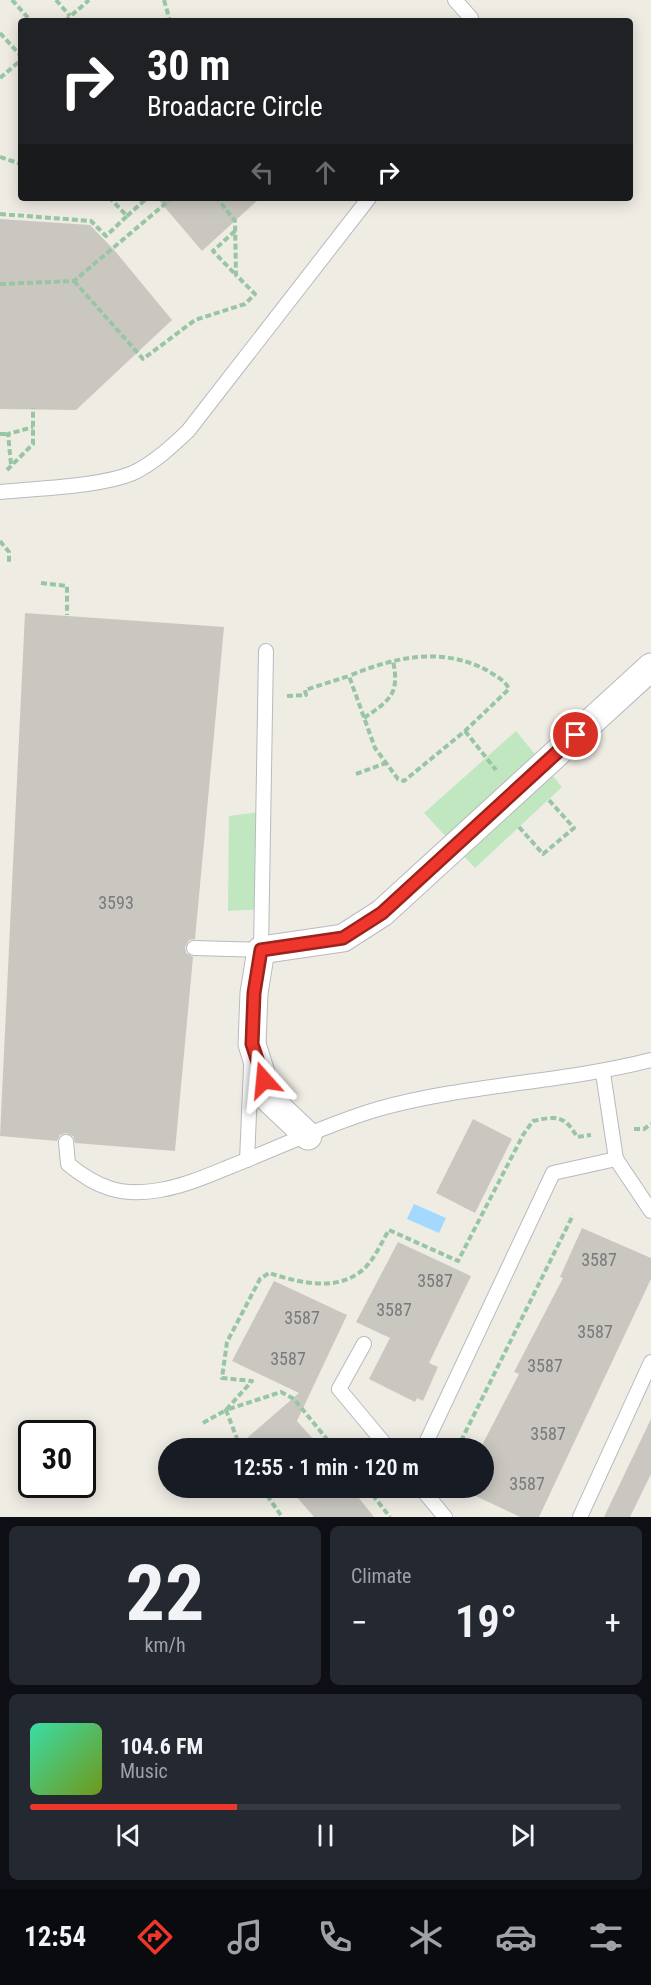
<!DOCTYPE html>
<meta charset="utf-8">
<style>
:root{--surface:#171b24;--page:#242831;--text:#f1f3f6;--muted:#9ea1a6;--line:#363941;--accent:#ee362c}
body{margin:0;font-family:"Roboto Condensed",sans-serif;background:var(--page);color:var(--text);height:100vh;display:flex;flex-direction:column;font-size:22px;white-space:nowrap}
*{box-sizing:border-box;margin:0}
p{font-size:20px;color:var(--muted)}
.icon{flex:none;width:33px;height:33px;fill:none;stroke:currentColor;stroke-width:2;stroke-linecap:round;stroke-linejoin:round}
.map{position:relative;height:1517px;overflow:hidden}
.side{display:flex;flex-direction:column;gap:9px;padding:9px;background:#0d0f14;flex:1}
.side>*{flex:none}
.banner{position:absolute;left:18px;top:18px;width:615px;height:183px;border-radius:6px;box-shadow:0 3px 15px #0003;background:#202124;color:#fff;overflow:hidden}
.speed{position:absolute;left:18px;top:1420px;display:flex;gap:12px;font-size:30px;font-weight:700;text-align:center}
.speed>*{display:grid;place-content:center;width:78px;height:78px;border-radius:50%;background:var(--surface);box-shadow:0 3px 15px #0003;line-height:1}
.speed .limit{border:3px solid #111;border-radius:9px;background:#fff;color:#111}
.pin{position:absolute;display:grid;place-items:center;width:51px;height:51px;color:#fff;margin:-26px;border:3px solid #fff;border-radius:50%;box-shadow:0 2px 6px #0007}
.me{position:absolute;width:66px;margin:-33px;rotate:342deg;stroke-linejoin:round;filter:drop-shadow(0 0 4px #0008)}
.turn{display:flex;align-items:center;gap:21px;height:126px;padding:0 30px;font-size:27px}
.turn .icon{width:78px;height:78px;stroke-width:2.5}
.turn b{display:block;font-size:42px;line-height:51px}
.lanes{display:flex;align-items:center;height:57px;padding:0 30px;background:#0003;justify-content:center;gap:30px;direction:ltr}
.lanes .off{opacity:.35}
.big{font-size:45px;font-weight:600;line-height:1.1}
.side .card{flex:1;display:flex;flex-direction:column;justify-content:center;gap:9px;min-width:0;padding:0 21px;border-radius:9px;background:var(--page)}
.side .dial{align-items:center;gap:0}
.dial b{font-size:78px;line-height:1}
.song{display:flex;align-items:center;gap:18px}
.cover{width:72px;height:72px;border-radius:9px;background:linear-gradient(135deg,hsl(160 70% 55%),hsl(80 70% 35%))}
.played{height:6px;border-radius:3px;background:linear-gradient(90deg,var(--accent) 35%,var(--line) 35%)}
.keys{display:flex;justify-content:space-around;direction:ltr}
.heat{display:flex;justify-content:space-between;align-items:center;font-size:33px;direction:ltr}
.side .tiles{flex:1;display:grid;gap:9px;grid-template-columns:1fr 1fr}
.card:last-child{grid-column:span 2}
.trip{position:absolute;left:158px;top:1438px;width:336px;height:60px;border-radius:30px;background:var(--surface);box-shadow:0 3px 15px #0003;font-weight:600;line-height:60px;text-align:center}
.menu{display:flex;height:96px;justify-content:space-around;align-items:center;background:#090b0e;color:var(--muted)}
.menu .icon{width:42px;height:42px}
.menu .selected{color:var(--accent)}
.menu b{font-size:27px;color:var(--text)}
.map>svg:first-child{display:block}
.green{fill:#c1e7c0}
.water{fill:#a4d9ff}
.building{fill:#cac7c1}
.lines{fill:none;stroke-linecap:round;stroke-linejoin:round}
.service-casing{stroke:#b7babf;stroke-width:16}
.minor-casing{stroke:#b7babf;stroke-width:29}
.path{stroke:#98c6a4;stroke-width:4;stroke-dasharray:6 3;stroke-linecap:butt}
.service{stroke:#fff;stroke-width:14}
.minor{stroke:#fff;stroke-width:27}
.route-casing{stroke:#9b231d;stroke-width:15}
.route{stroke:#ee362c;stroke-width:10}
.labels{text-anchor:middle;stroke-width:4.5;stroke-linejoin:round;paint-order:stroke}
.number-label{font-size:18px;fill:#787a7c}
</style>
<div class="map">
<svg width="651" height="1517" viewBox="0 0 651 1517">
<rect width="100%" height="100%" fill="#efece4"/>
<!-- green -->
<g class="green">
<path d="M516 731 562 787 475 868 424 813Z"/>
<path d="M260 812 264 909 228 911 229 816Z"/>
</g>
<!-- water -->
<path class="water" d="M414 1204 446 1218 439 1233 407 1219Z"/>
<!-- building -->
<g class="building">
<path d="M157 198H260L202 251Z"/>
<path d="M0 219 90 225 115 251 172 320 76 410 0 409Z"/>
<path d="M25 613 224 627 195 939 189 940 185 947 186 953 193 957 175 1151 75 1143 73 1136 66 1133 60 1135 57 1141 0 1136Z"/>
<path d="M473 1119 512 1139 475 1213 436 1193Z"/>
<path d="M582 1228 651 1258V1279L539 1517H520L459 1488H483V1449H480L519 1374 514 1372 563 1278 560 1277Z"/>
<path d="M398 1242 471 1276 429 1363 438 1367 423 1401 417 1398 415 1402 369 1379 390 1338 356 1322Z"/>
<path d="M274 1281 347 1315 297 1421 322 1449H255L246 1439 299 1393 232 1361Z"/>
<path d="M651 1419V1474L630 1517H604Z"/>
<path d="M289 1488H351L374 1517H314Z"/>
</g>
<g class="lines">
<defs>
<g id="service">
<path d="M455 0 471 18 470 21"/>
<path d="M0 492C38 488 99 487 133 473 154 463 171 447 188 431L369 198"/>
<path d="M194 948 261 950 266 651"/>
<path d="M603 1073 616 1159 651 1211"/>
<path d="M66 1142 68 1164C97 1188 122 1197 160 1190 184 1186 207 1176 229 1167 278 1148 327 1124 378 1109 467 1084 561 1083 651 1060"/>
<path d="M247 1160 251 1067"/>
<path d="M364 1344 339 1389 389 1449"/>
<path d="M423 1449 553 1173 616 1159"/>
<path d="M421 1488 445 1517"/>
<path d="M580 1517 651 1362"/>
</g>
<path id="minor" d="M308 1136 269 1099 252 1044 254 993 261 950 343 938 382 913 651 667"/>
</defs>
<!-- service casing -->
<use href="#service" class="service-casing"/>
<!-- minor casing -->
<use href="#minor" class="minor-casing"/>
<!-- path -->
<g class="path">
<path d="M12 0 31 21"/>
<path d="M56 0 70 16"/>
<path d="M164 0 170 21"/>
<path d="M65 21 89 0"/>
<path d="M0 33 21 56"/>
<path d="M0 78 21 60"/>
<path d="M0 157 21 164"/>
<path d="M0 214 91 221 106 236 127 216 110 198"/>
<path d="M127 216 147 198"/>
<path d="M235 231 213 251 235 274"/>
<path d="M74 281 143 359 195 320 245 304 255 294 236 275 235 221 217 198"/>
<path d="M0 284 74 281 172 198"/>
<path d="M0 434H8"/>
<path d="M11 464 8 434 33 427"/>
<path d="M7 470 33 444V408"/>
<path d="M0 541 9 552V564"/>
<path d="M41 583 67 586V615"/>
<path d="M287 696 306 695 305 690 349 676 375 748 398 779 404 781 465 731 509 689C505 680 496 676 488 671 443 646 394 657 349 676"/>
<path d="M364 718C390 700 400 694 393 661"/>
<path d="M465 731 496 770"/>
<path d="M356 774 386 763"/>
<path d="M519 827 543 854 574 828 548 799"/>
<path d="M634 1129H644L651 1124"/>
<path d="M203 1423 226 1410 252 1381 222 1378 227 1342 260 1279 269 1273C297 1282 334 1292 360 1272 373 1263 381 1243 389 1230L458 1261 523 1135 533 1121C556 1116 565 1115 577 1137L591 1135"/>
<path d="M241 1449 226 1410 281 1392 294 1399 335 1449"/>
<path d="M457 1449 573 1215"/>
<path d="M262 1488 282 1517"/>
<path d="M367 1488 390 1517"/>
</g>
<!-- service -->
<use href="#service" class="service"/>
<!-- minor -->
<use href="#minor" class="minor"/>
</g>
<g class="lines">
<defs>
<path id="route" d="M264 1080 252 1044 254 993 261 950 343 938 382 913 576 735"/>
</defs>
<!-- route casing -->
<use href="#route" class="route-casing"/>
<!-- route -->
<use href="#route" class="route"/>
</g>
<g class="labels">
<!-- number labels -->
<g class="number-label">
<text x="116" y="909">3593</text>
<text x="599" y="1266">3587</text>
<text x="435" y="1287">3587</text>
<text x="394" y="1316">3587</text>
<text x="302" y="1324">3587</text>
<text x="595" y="1338">3587</text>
<text x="288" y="1365">3587</text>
<text x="545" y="1372">3587</text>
<text x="548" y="1440">3587</text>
<text x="527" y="1490">3587</text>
</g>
</g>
</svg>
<div class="speed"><div class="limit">30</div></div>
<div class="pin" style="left:576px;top:735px;background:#d93025"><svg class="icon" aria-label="arrive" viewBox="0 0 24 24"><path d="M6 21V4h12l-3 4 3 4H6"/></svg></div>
<svg class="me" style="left:264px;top:1080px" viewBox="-20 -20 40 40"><path d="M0-17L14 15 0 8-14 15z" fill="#ee362c" stroke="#fff" stroke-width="4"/></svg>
<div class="trip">12:55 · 1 min · 120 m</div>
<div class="banner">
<div class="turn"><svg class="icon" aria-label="right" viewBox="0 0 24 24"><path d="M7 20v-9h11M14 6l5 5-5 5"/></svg><div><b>30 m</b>Broadacre Circle</div></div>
<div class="lanes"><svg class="icon off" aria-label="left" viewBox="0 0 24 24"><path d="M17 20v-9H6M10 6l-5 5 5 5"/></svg><svg class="icon off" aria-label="ahead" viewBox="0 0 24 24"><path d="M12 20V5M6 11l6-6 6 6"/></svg><svg class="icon" aria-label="right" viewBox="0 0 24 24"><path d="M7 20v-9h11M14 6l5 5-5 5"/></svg></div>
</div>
</div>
<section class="side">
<div class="tiles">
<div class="card dial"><b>22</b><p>km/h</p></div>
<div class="card"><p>Climate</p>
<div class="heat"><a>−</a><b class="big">19°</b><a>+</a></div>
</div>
<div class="card">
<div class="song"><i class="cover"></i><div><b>104.6 FM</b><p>Music</p></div></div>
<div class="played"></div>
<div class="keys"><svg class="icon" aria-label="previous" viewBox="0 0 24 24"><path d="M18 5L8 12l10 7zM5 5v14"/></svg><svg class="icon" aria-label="pause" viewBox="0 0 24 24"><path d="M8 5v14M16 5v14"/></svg><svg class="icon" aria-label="next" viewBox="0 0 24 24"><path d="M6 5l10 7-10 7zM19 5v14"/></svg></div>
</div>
</div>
</section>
<nav class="menu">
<b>12:54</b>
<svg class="icon selected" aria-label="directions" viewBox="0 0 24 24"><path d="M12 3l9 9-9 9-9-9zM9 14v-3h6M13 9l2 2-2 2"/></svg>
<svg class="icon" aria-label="music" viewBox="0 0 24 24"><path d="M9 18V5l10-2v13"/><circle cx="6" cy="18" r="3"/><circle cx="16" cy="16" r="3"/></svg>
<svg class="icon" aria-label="phone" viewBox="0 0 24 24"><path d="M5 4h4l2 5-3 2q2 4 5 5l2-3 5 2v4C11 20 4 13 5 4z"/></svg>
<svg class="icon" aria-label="climate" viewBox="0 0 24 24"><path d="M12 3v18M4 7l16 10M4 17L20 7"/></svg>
<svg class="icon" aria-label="car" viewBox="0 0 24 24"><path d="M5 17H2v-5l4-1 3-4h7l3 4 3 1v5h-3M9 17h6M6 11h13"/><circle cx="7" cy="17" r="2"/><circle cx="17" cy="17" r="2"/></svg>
<svg class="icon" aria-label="filters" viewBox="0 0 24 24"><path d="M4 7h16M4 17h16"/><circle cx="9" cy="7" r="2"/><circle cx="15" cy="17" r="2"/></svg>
</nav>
